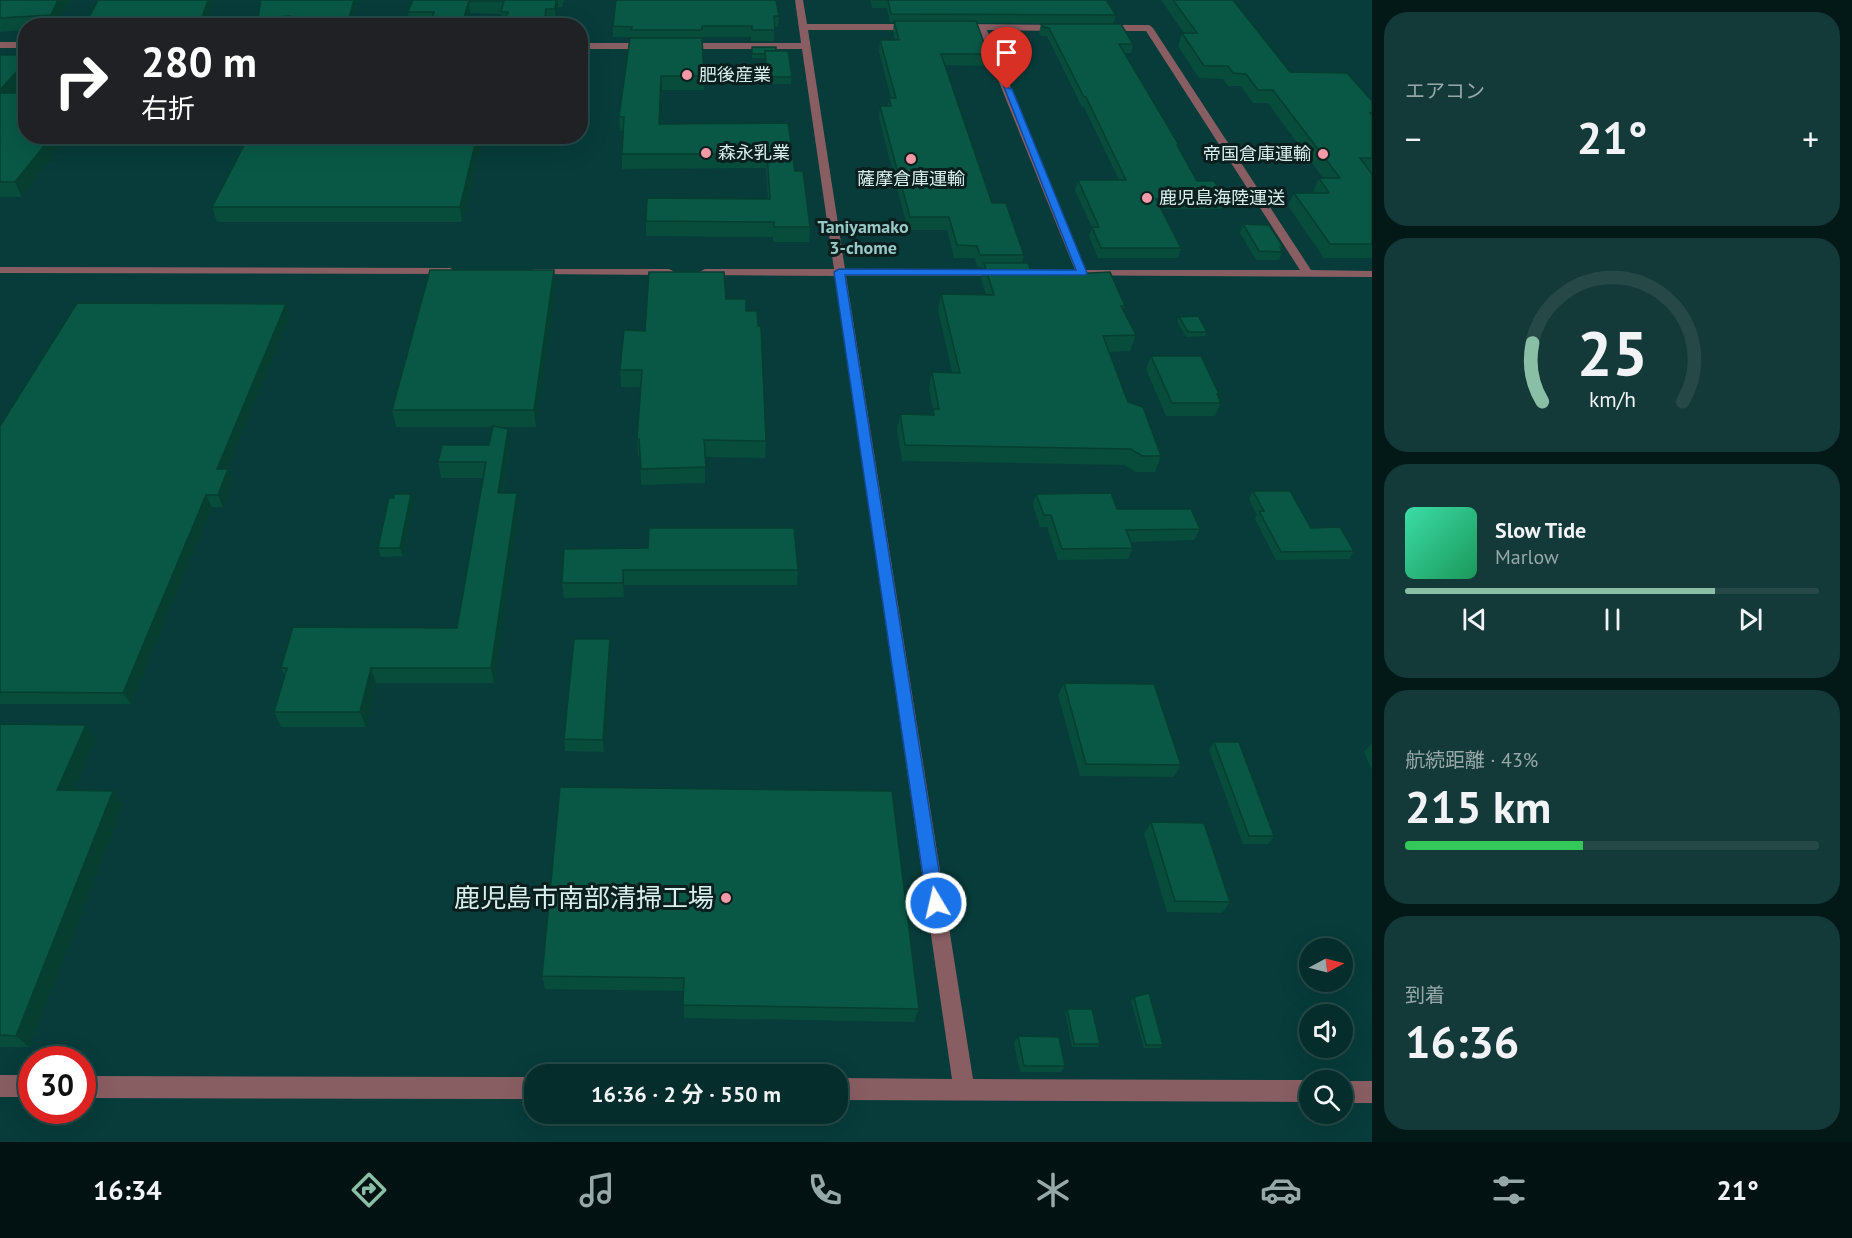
<!DOCTYPE html>
<html lang="ja">
<meta charset="utf-8">
<style>
:root{--surface:#052d2c;--page:#133938;--text:#f1f3f6;--muted:#97a8a9;--line:#264948;--accent:#8abfa5}
body{margin:0;font-family:"PT Sans","Noto Sans JP",sans-serif;background:var(--page);color:var(--text);height:100vh;display:flex;flex-direction:column;font-size:22px;white-space:nowrap}
*{box-sizing:border-box;margin:0}
p{font-size:20px;color:var(--muted)}
.icon{flex:none;width:33px;height:33px;fill:none;stroke:currentColor;stroke-width:2;stroke-linecap:round;stroke-linejoin:round}
.map{position:relative;flex:1;overflow:hidden}
.drawer{display:flex;flex-direction:column;gap:12px;padding:12px;background:#031918;width:480px}
.drawer>*{flex:none}
.top-card{position:absolute;left:18px;top:18px;width:570px;height:126px;border-radius:24px;box-shadow:0 6px 24px #0002,0 0 0 2px var(--line);background:#202124;color:#fff;overflow:hidden}
.needle{width:39px;rotate:83deg}
.buttons{position:absolute;left:1299px;top:938px;display:grid;gap:12px}
.buttons a{display:grid;place-items:center;width:54px;height:54px;border-radius:50%;background:var(--surface);box-shadow:0 6px 24px #0002,0 0 0 2px var(--line);font-size:30px}
.speed{position:absolute;left:18px;top:1046px;display:flex;gap:12px;font-size:30px;font-weight:700;text-align:center}
.speed>*{display:grid;place-content:center;width:78px;height:78px;border-radius:50%;background:var(--surface);box-shadow:0 6px 24px #0002,0 0 0 2px var(--line);line-height:1}
.speed .limit{border:9px solid #d22;background:#fff;color:#111}
.pin{position:absolute;display:grid;place-items:center;width:51px;height:51px;color:#fff;margin:-62px -26px;border-radius:50% 50% 50% 0;rotate:-45deg;box-shadow:0 0 6px #0007}
.pin .icon{rotate:45deg}
.me{position:absolute;width:66px;margin:-33px;rotate:351deg;stroke-linejoin:round;filter:drop-shadow(0 0 4px #0008)}
.turn{display:flex;align-items:center;gap:21px;height:126px;padding:0 24px;font-size:27px}
.turn .icon{width:78px;height:78px;stroke-width:2.5}
.turn b{display:block;font-size:42px;line-height:51px}
.big{font-size:45px;font-weight:700;line-height:1.1}
.drawer .widget{flex:1;display:flex;flex-direction:column;justify-content:center;gap:9px;min-width:0;padding:0 21px;border-radius:24px;background:var(--page)}
.drawer .dial{align-items:center;gap:0}
.dial svg{height:156px;overflow:visible;fill:none;stroke:var(--line);stroke-width:7;stroke-linecap:round;text-anchor:middle}
.dial text{fill:var(--text);stroke:none}
.song{display:flex;align-items:center;gap:18px}
.cover{width:72px;height:72px;border-radius:9px;background:linear-gradient(135deg,hsl(160 70% 55%),hsl(150 70% 35%))}
.played{height:6px;border-radius:3px;background:linear-gradient(90deg,var(--accent) 75%,var(--line) 75%)}
.keys{display:flex;justify-content:space-around;direction:ltr}
.heat{display:flex;justify-content:space-between;align-items:center;font-size:33px;direction:ltr}
.charge{height:9px;border-radius:4px;background:linear-gradient(90deg,#34c759 43%,var(--line) 0)}
.trip{position:absolute;left:524px;top:1064px;width:324px;height:60px;border-radius:24px;background:var(--surface);box-shadow:0 6px 24px #0002,0 0 0 2px var(--line);font-weight:700;line-height:60px;text-align:center}
.tab-bar{display:flex;height:96px;justify-content:space-around;align-items:center;background:#021212;color:var(--muted)}
.tab-bar .icon{width:42px;height:42px}
.tab-bar .active{color:var(--accent)}
.tab-bar b{font-size:27px;color:var(--text)}
main{display:flex;flex:1;min-height:0}
.map>svg:first-child{display:block}
.lines{fill:none;stroke-linecap:round;stroke-linejoin:round}
.minor{fill:#895e63;fill-rule:evenodd}
.wall{fill:#084c3b}
.shaded-wall{fill:#063e30}
.building{fill:#095845;stroke:#063e30;stroke-width:1.5}
.route{fill:#1a73e8;stroke:#114b97;stroke-width:1.5}
.poi-dot{fill:#f49aa6;stroke:#0b1f1e;stroke-width:2}
.labels{text-anchor:middle;stroke-width:6;stroke-linejoin:round;paint-order:stroke}
.far-poi-label{font-size:18px;fill:#d7efed;stroke:#0b1f1e;text-anchor:start}
.far-neighbourhood-label{font-size:18px;font-weight:bold;fill:#98c9c6;stroke:#0b1f1e}
.near-poi-label{font-size:26px;fill:#d7efed;stroke:#0b1f1e;text-anchor:end}
</style>
<main>
<div class="map">
<svg width="1372" height="1142" viewBox="0 0 1372 1142">
<rect width="100%" height="100%" fill="#073c3a"/>
<g class="lines">
<!-- minor -->
<g class="minor">
<path d="M795 0H803L807 24H913L917 27 913 30H808L845 269 1002 270 1008 273 1002 276H846L973 1079 1310 1080V1102L837 1100V1078L952 1079 835 276 705 275 699 272 705 269H834L802 49H682L678 46 682 43H801Z"/>
<path d="M958 24 1060 25 1064 28 1060 31 987 30 1086 270H1300L1146 31H1105L1101 28 1105 25H1149L1153 28 1311 270 1372 271V277L1025 275V271L1029 270H1075L978 30 955 29 954 27Z"/>
<rect x="0" y="42" width="26" height="6"/>
<path d="M580 43H649L653 46 649 49H580Z"/>
<path d="M0 267 450 268 456 271 450 274 0 273Z"/>
<path d="M534 269H669L675 272 669 275 530 274 528 272Z"/>
<rect x="0" y="1075" width="32" height="22"/>
<path d="M82 1076 534 1077V1099L82 1098Z"/>
<rect x="1342" y="1081" width="30" height="22"/>
</g>
</g>
<!-- wall -->
<g class="wall">
<path d="M0 0H70L57 26H26V30L0 32Z"/>
<path d="M215 0 207 26H88L87 22Z"/>
<path d="M261 0H358L352 26H260L258 18Z"/>
<path d="M413 0H564L562 7H558L556 22H547V26L502 25 501 14 470 13 467 26 410 24 408 12Z"/>
<path d="M870 0H1106L1116 15 1113 24 977 23 988 54 986 66 945 65 992 203 1024 255 1022 263 1031 271 1049 275 1125 306 1123 310 1136 335 1130 351 1109 352 1128 402 1161 456 1155 472H1136L1124 465 902 461 897 430 900 414 932 415 933 410 929 388 932 372H952L938 310 941 294 986 295 981 279 983 267H977L975 258H954L947 230H908L879 118 880 106H888L889 98H891L879 52 880 40H895L893 32 894 22H890L887 8H872Z"/>
<path d="M1161 0H1233L1290 72 1372 101V172H1370L1372 174V258H1324L1288 206 1294 193H1313V192L1319 178H1323L1268 103H1253L1241 86H1228L1223 79 1199 78 1178 46 1182 33H1184Z"/>
<path d="M779 16 778 27H775L774 41H751V37H702L704 76V90H662L660 124 788 123 795 171 810 227 809 242H773V237L646 236V221L768 199 766 168 622 169V154L623 131H620L619 117 632 37H613V26Z"/>
<path d="M1041 24 1133 44 1131 53H1124L1179 145 1178 148 1197 181 1225 199 1221 209H1161L1181 248 1178 258H1098L1089 236 1092 228 1075 190 1078 180H1119L1084 107H1082L1047 36H1041L1039 33Z"/>
<path d="M752 47 776 51 792 77 791 84H767L765 58H752Z"/>
<path d="M0 55H26V82L15 93 22 197H0Z"/>
<path d="M483 136 462 222H217L212 207Z"/>
<path d="M1243 224 1283 247 1282 250V252L1279 260H1256L1240 233Z"/>
<path d="M554 270 556 287 536 427H498L508 429 510 444 503 493 519 509 494 683H376L366 727H281L274 712 285 676 281 668 457 628 483 478H441L438 462 489 445 492 427H396L392 410Z"/>
<path d="M726 299 746 311 766 441 765 458 705 457V483L641 485 640 456H638L637 439 641 387H621L620 370 645 331Z"/>
<path d="M290 316 227 469H228L233 482 223 507H212L131 704H0V426Z"/>
<path d="M1179 317 1207 332 1205 336 1186 337 1177 321Z"/>
<path d="M1151 356 1219 394 1218 396 1221 403 1215 416H1166L1146 369Z"/>
<path d="M1253 491 1311 528 1354 551 1349 559 1276 560 1255 519 1257 515 1249 499Z"/>
<path d="M1036 494 1117 509 1200 529 1194 540 1131 542 1133 548 1128 559 1058 560 1047 527H1040L1033 505Z"/>
<path d="M394 498 414 503 403 556 381 557 378 548Z"/>
<path d="M648 548 798 570 797 585H624V597L564 598 562 583Z"/>
<path d="M611 652 604 752 565 751 564 739Z"/>
<path d="M1064 683 1181 765 1174 777 1080 776 1058 695Z"/>
<path d="M0 724 86 725 96 739 74 790 113 791 124 804 29 1047H0Z"/>
<path d="M1214 742 1274 836 1268 844H1243L1209 750Z"/>
<path d="M1371 744H1372V770L1364 752Z"/>
<path d="M560 787 919 1009 914 1022 684 1018V991L545 989 542 976Z"/>
<path d="M1151 822 1230 902 1222 913 1167 912 1144 834Z"/>
<path d="M1134 997 1163 1045 1160 1048H1144L1131 1001Z"/>
<path d="M1067 1009 1100 1044 1098 1047H1072L1065 1012Z"/>
<path d="M1018 1036 1065 1066 1061 1072H1020L1014 1043Z"/>
</g>
<!-- shaded-wall -->
<g class="shaded-wall">
<path d="M58 0H70L57 26H55L51 15Z"/>
<path d="M208 0H215L207 26H201L200 23Z"/>
<path d="M354 0H358L352 26H347Z"/>
<path d="M556 0H558V7L556 22 555 9Z"/>
<path d="M469 1 470 13 467 26H462Z"/>
<path d="M546 9 547 22V26H545V17Z"/>
<path d="M26 61V82L3 107 0 100V90Z"/>
<path d="M661 76 662 90 660 138 659 124Z"/>
<path d="M52 136H69L22 197 15 182Z"/>
<path d="M477 136H483L462 222 460 207Z"/>
<path d="M554 270 556 287 536 427 534 410Z"/>
<path d="M286 304 290 316 222 482 217 469Z"/>
<path d="M508 429 510 444 500 509 498 493Z"/>
<path d="M228 469 233 482 223 507 218 495Z"/>
<path d="M517 493 519 509 494 683 491 668Z"/>
<path d="M411 494 414 503 403 556 400 548Z"/>
<path d="M206 495 212 507 131 704 123 693Z"/>
<path d="M623 570 624 585V597L623 583Z"/>
<path d="M610 639 611 652 604 752 603 740Z"/>
<path d="M371 668 376 683 366 727 360 712Z"/>
<path d="M86 725 96 739 68 804 57 790Z"/>
<path d="M113 791 124 804 29 1047 16 1036Z"/>
</g>
<!-- building -->
<g class="building">
<path d="M0 0H58L51 15 0 18Z"/>
<path d="M98 0H208L200 23 159 24 161 18 87 22Z"/>
<path d="M261 0H354L347 26H285L290 16 258 18Z"/>
<path d="M413 0H556L555 9H546L545 17H506L508 12H501L504 1H469L462 24 430 23 434 12H408Z"/>
<path d="M616 0H776L779 16H774L775 30H752V26H702V30H631L632 27 613 26Z"/>
<path d="M873 0H1106L1116 15 891 14 888 0Z"/>
<path d="M1173 0H1233L1290 72 1347 73 1372 101V113H1370L1372 115V158H1360L1372 174V244H1330L1294 193H1329L1319 178H1340L1273 90H1258L1246 74 1233 73 1228 66H1204L1182 33H1197Z"/>
<path d="M894 21H976L988 54H941L992 203H1006L1024 255H980L977 246 957 245 949 217H910L880 106H891L889 98H896L880 40H899Z"/>
<path d="M1041 24H1121L1133 44H1119L1179 145H1177L1197 181H1214L1225 199H1156L1181 248H1101L1092 227H1099L1078 180H1126L1086 97H1084L1049 28 1043 27Z"/>
<path d="M630 38H702L704 76H661L659 124 788 123 795 171H803L810 227H774V222L646 221 647 198 770 199 767 154H622L624 117H619Z"/>
<path d="M752 47H776V51H765V54H752Z"/>
<path d="M765 51H788L792 77H767Z"/>
<path d="M0 55H26V61L0 90Z"/>
<path d="M0 93H26V136H52L15 182H0Z"/>
<path d="M249 136H477L460 207H212Z"/>
<path d="M1243 224 1269 225 1283 247H1280L1282 252 1259 251Z"/>
<path d="M984 263H1028L1031 271H1047L1049 275 1110 272 1125 306H1121L1136 335 1103 336 1128 402 1143 407 1161 456H1142L1131 449 905 445 900 414 934 415 933 409H939L932 372 960 373 941 294 994 295Z"/>
<path d="M430 270H554L534 410H392Z"/>
<path d="M649 272H724L726 299H746V311H757L758 326H761L766 441 704 440 706 467 641 469 639 439H637L642 370H620L624 330 645 331Z"/>
<path d="M77 303 286 304 217 469H228L218 495H206L123 693 0 692V426Z"/>
<path d="M1198 316 1207 332H1188L1179 317Z"/>
<path d="M1151 356H1201L1219 394H1217L1221 403H1172Z"/>
<path d="M493 426 508 429 498 493H517L491 668H371L360 712H274L287 668H281L293 627 457 628 486 462H438L442 445H489Z"/>
<path d="M1253 491H1290L1311 528 1340 527 1354 551 1281 552 1259 511H1264Z"/>
<path d="M1111 493 1117 509H1191L1200 529 1126 530 1133 548 1062 549 1051 515H1044L1036 494Z"/>
<path d="M394 494H411L400 548H378L389 498H394Z"/>
<path d="M649 528H794L798 570H623V583H562L564 549 648 548Z"/>
<path d="M574 639H610L603 740 564 739Z"/>
<path d="M1064 683 1154 684 1181 765 1086 764Z"/>
<path d="M0 724 86 725 57 790 113 791 16 1036 0 1035Z"/>
<path d="M1214 742H1239L1274 836H1249Z"/>
<path d="M560 787 892 791 919 1009 683 1005 684 978 542 976Z"/>
<path d="M1151 822 1204 823 1230 902 1175 901Z"/>
<path d="M1149 993 1163 1045H1146L1134 997Z"/>
<path d="M1067 1009H1092L1100 1044H1074Z"/>
<path d="M1018 1036 1059 1037 1065 1066H1024Z"/>
</g>
<!-- route -->
<path class="route" d="M1004 87 1012 89 1087 273 1086 275H845L944 903 942 909 936 911 929 909 927 903 834 272 839 269 1076 270Z"/>
<!-- markers -->
<g class="poi-dot">
<circle cx="687" cy="75" r="6"/>
<circle cx="706" cy="153" r="6"/>
<circle cx="1323" cy="154" r="6"/>
<circle cx="911" cy="159" r="6"/>
<circle cx="1147" cy="198" r="6"/>
<circle cx="726" cy="898" r="6"/>
</g>
<g class="labels">
<!-- far-poi labels -->
<g class="far-poi-label">
<text x="699" y="81">肥後産業</text>
<text x="718" y="159">森永乳業</text>
<text x="1311" y="160" text-anchor="end">帝国倉庫運輸</text>
<text x="911" y="185" text-anchor="middle">薩摩倉庫運輸</text>
<text x="1159" y="204">鹿児島海陸運送</text>
</g>
<!-- far-neighbourhood labels -->
<g class="far-neighbourhood-label">
<text x="863" y="233">Taniyamako<tspan x="863" dy="21">3-chome</tspan></text>
</g>
<!-- near-poi labels -->
<g class="near-poi-label">
<text x="714" y="907">鹿児島市南部清掃工場</text>
</g>
</g>
</svg>
<div class="buttons">
<a><svg class="needle" viewBox="-14 -14 28 28"><path d="M0-13l5 13h-10z" fill="#e53935"/><path d="M0 13l5-13h-10z" fill="#97a8a9"/></svg></a>
<a><svg class="icon" aria-label="sound" viewBox="0 0 24 24"><path d="M4 9h4l5-4v14l-5-4H4zM17 9q2 3 0 6"/></svg></a>
<a><svg class="icon" aria-label="search" viewBox="0 0 24 24"><circle cx="10" cy="10" r="6"/><path d="M15 15l6 6"/></svg></a>
</div>
<div class="speed"><div class="limit">30</div></div>
<div class="pin" style="left:1007px;top:89px;background:#d93025"><svg class="icon" aria-label="arrive" viewBox="0 0 24 24"><path d="M6 21V4h12l-3 4 3 4H6"/></svg></div>
<svg class="me" style="left:936px;top:903px" viewBox="-20 -20 40 40"><circle r="17" fill="#1a73e8" stroke="#fff" stroke-width="3"/><path d="M0-11L8 9 0 5-8 9z" fill="#fff"/></svg>
<div class="trip">16:36 · 2 分 · 550 m</div>
<div class="top-card">
<div class="turn"><svg class="icon" aria-label="right" viewBox="0 0 24 24"><path d="M7 20v-9h11M14 6l5 5-5 5"/></svg><div><b>280 m</b>右折</div></div>
</div>
</div>
<section class="drawer">
<div class="widget"><p>エアコン</p>
<div class="heat"><a>−</a><b class="big">21°</b><a>+</a></div>
</div>
<div class="widget dial"><svg viewBox="0 0 100 80">
<path d="M14 69A42 42 0 1 1 86 69"/>
<path d="M14 69A42 42 0 0 1 9 39" stroke="#8abfa5"/>
<text x="50" y="56" font-size="32" font-weight="700">25</text>
<text x="50" y="72" font-size="11">km/h</text>
</svg></div>
<div class="widget">
<div class="song"><i class="cover"></i><div><b>Slow Tide</b><p>Marlow</p></div></div>
<div class="played"></div>
<div class="keys"><svg class="icon" aria-label="previous" viewBox="0 0 24 24"><path d="M18 5L8 12l10 7zM5 5v14"/></svg><svg class="icon" aria-label="pause" viewBox="0 0 24 24"><path d="M8 5v14M16 5v14"/></svg><svg class="icon" aria-label="next" viewBox="0 0 24 24"><path d="M6 5l10 7-10 7zM19 5v14"/></svg></div>
</div>
<div class="widget"><p>航続距離 · 43%</p><b class="big">215 km</b><div class="charge"></div></div>
<div class="widget"><p>到着</p><b class="big">16:36</b></div>
</section>
</main>
<nav class="tab-bar">
<b>16:34</b>
<svg class="icon active" aria-label="directions" viewBox="0 0 24 24"><path d="M12 3l9 9-9 9-9-9zM9 14v-3h6M13 9l2 2-2 2"/></svg>
<svg class="icon" aria-label="music" viewBox="0 0 24 24"><path d="M9 18V5l10-2v13"/><circle cx="6" cy="18" r="3"/><circle cx="16" cy="16" r="3"/></svg>
<svg class="icon" aria-label="phone" viewBox="0 0 24 24"><path d="M5 4h4l2 5-3 2q2 4 5 5l2-3 5 2v4C11 20 4 13 5 4z"/></svg>
<svg class="icon" aria-label="climate" viewBox="0 0 24 24"><path d="M12 3v18M4 7l16 10M4 17L20 7"/></svg>
<svg class="icon" aria-label="car" viewBox="0 0 24 24"><path d="M5 17H2v-5l4-1 3-4h7l3 4 3 1v5h-3M9 17h6M6 11h13"/><circle cx="7" cy="17" r="2"/><circle cx="17" cy="17" r="2"/></svg>
<svg class="icon" aria-label="filters" viewBox="0 0 24 24"><path d="M4 7h16M4 17h16"/><circle cx="9" cy="7" r="2"/><circle cx="15" cy="17" r="2"/></svg>
<b>21°</b>
</nav>
